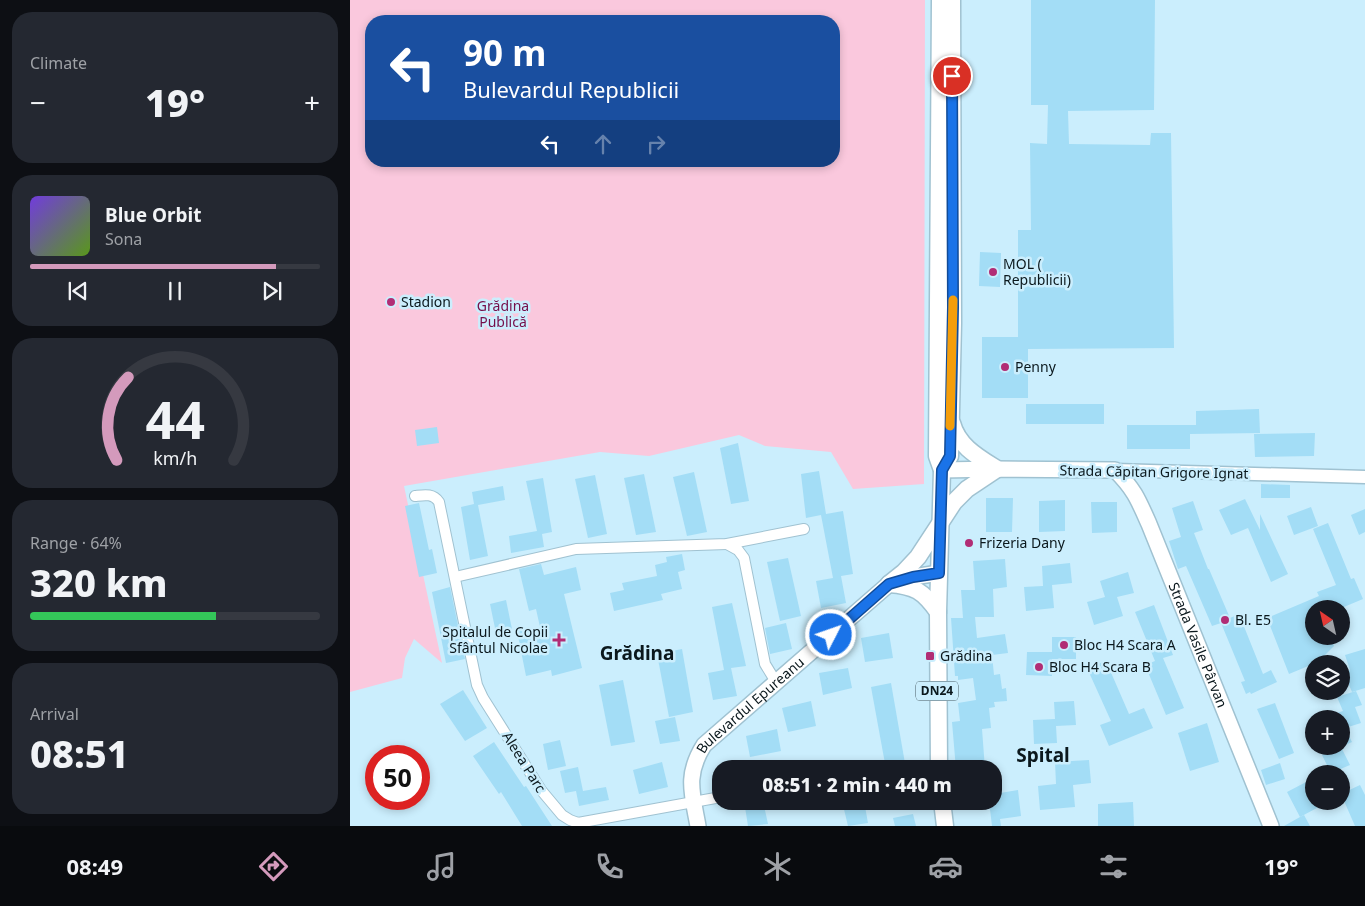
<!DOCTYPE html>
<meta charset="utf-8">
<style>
:root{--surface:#171b24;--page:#242831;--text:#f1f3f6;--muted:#9ea1a6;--line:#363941;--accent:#d49abc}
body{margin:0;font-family:"Noto Sans",sans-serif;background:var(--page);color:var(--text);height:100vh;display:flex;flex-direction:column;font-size:19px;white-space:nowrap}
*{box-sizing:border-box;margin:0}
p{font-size:16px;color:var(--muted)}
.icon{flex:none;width:28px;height:28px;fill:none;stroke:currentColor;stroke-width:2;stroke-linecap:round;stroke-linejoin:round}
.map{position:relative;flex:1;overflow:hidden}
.side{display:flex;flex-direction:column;gap:12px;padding:12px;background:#0d0f14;width:350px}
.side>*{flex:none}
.top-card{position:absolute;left:15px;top:15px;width:475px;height:152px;border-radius:20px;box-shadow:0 2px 8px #0003;background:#1a4fa0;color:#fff;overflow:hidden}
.needle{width:32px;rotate:326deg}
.controls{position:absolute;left:955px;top:600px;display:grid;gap:10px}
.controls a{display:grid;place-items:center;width:45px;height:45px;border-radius:50%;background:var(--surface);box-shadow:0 2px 8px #0003;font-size:25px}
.speed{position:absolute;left:15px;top:745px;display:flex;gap:10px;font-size:25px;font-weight:700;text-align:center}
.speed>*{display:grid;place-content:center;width:65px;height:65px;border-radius:50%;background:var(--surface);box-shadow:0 2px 8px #0003;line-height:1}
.speed .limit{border:8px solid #d22;background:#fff;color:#111}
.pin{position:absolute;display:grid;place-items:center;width:42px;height:42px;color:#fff;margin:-21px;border:2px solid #fff;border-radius:50%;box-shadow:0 1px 5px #0007}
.me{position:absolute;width:55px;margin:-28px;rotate:49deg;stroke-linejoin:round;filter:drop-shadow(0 0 4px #0008)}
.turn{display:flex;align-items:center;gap:18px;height:105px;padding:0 15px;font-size:22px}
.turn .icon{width:65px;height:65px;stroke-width:2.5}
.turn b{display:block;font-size:35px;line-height:42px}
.lanes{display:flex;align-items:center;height:48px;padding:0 15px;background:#0003;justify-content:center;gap:25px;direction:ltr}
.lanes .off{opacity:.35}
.big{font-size:38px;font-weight:800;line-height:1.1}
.side .tile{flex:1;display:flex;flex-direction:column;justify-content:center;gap:8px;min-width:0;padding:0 18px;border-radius:20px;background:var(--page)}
.side .dial{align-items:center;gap:0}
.dial svg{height:130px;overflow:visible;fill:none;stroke:var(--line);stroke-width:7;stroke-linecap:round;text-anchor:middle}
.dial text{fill:var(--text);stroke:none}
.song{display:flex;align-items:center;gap:15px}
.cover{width:60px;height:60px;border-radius:8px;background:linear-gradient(135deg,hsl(260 70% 55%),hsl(90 70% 35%))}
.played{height:5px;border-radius:2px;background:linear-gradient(90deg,var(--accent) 85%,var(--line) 85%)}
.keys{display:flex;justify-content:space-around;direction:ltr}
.heat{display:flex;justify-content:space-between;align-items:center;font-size:28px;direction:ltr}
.charge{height:8px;border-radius:4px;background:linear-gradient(90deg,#34c759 64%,var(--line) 0)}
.trip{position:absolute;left:362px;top:760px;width:290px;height:50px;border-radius:20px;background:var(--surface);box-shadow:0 2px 8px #0003;font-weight:800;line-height:50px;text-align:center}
.tabs{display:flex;height:80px;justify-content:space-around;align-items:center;background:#090b0e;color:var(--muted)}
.tabs .icon{width:35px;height:35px}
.tabs .current{color:var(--accent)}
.tabs b{font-size:22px;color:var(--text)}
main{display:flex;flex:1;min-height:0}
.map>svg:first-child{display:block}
.green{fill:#fac8dd;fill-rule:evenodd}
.building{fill:#a3ddf6}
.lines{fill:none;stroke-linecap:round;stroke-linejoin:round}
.minor-casing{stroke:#a0c2d1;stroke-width:12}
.tertiary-casing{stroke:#a0c2d1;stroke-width:15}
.secondary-casing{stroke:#a0c2d1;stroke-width:18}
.primary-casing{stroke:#a0c2d1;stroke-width:19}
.minor{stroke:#fff;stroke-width:10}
.tertiary{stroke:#fff;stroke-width:12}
.secondary{stroke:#fff;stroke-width:15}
.primary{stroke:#fff;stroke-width:16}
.route-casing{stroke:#114b97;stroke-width:12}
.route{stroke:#1a73e8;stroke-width:9}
.slow{stroke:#f59e0b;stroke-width:9}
.poi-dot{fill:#b12d75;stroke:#cbeefd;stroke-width:2}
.labels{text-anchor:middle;stroke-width:5;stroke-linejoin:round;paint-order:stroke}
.shield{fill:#cbeefd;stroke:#455860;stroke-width:1}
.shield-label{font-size:12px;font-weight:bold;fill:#0b181d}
.poi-label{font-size:14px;fill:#0b181d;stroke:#cbeefd;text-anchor:start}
.park-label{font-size:14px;fill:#750e4a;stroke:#cbeefd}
.street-label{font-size:14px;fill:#0b181d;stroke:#cbeefd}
.district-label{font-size:19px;font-weight:bold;fill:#0b181d;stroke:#cbeefd}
</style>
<main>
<section class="side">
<div class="tile"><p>Climate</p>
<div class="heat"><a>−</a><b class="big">19°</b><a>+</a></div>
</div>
<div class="tile">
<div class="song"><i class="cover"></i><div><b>Blue Orbit</b><p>Sona</p></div></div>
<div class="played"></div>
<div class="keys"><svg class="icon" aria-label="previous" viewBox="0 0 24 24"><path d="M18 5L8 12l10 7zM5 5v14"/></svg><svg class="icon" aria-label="pause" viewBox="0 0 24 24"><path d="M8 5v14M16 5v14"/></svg><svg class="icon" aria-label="next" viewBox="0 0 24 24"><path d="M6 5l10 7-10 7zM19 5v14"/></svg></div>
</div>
<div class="tile dial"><svg viewBox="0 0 100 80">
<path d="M14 69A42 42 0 1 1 86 69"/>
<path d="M14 69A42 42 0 0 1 21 18" stroke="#d49abc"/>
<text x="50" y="56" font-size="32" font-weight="700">44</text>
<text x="50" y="72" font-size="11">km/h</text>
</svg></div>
<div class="tile"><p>Range · 64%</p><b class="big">320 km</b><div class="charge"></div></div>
<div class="tile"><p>Arrival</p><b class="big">08:51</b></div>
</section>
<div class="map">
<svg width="1015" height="826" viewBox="0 0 1015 826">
<rect width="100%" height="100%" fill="#cbeefd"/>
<!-- green -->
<path class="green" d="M0 0H575L574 484 503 489 481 452 415 446 389 435 299 456 250 452 54 486 92 663 64 639 55 658 52 678 0 692ZM21 21H484V161H21Z"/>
<!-- building -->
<g class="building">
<path d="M681 0H805L804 110 718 111 719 144 800 145 801 133H821L824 348 678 349V398H632V337H668V230H681L680 143 697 144 698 105H681Z"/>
<path d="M630 252 651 253 650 287 629 286Z"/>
<rect x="676" y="404" width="78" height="20"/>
<path d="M909 409 910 433 840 434V449H777V425H846V411Z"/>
<path d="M87 427 89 443 67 446 65 430Z"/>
<path d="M965 433 964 456 905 457 904 434Z"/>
<path d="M388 443 399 501 381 504 370 448Z"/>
<path d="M469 471 476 514 493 511 503 574 491 576 496 603 471 608 466 581 483 578 471 515 456 518 451 474Z"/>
<path d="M344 472 357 532 337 536 323 477Z"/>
<path d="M294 474 306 532 286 535 274 478Z"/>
<path d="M245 475 257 534 238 538 225 479Z"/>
<path d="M193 478 202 532 192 534 194 547 161 553 159 536 187 531 176 481Z"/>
<path d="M911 484 940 485V498H911Z"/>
<path d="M153 486 155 500 128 505 138 556 120 560 111 507 124 504 122 492Z"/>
<path d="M636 498H663L662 532H636Z"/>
<path d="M895 499 910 530V514L938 574 921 582 898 528 881 535 869 510Z"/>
<path d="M715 500V531L689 532V501Z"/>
<path d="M843 501 853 530 844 533 858 569H859L880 618 889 614 913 674 921 670 927 682 901 694 900 692 896 694 891 682 895 681 871 623 862 626 836 566 828 569 819 541 831 537 822 508Z"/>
<path d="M741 502H767V532L742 533Z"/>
<path d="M69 503 79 550 82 549 87 573 69 577 55 506Z"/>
<path d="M961 507 968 526 944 535 937 516Z"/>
<path d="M1015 509V532L1009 535 1001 515Z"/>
<path d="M978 523 1001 579 1004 578 1013 599 989 609H964V636H980L984 646 968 662 939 674 917 618 969 596 967 592 986 585 963 529Z"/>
<path d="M332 554 335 570 328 572 332 589 311 594 313 600 264 611 260 593 274 590 272 583 307 576 305 565 317 562 316 557Z"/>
<path d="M438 558 451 616 430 621 417 562Z"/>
<path d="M655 559 657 587 643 589 644 617H625L627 638 655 634 658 653 642 655 644 675 650 674 652 689 656 688 657 701 644 702 645 707 639 708 641 728 632 729 635 769H606L602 722 610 721 608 703 626 700 623 678 608 680V676H605L601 618H613L611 590H625L623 561Z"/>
<path d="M720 563 722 583 702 585 704 608 676 611 674 587 693 586 692 566Z"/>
<path d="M191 564 194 575 226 567 231 590 214 594 232 668 202 676 201 670 176 676 167 631 190 627 186 609 179 611 169 569Z"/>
<path d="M778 572 784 593 767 597 773 616 744 625 737 602 755 597 750 581Z"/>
<path d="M100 587 115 659 96 663 82 592Z"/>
<path d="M156 600 162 629 146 633 140 604Z"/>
<path d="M382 603 396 666 381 668 387 696 363 700 358 673 374 670 362 607Z"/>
<path d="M804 605 823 655 813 658 834 708 816 715 795 665 805 661 785 612Z"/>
<path d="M436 623 442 649 420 654 415 628Z"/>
<path d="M539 633 543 658 515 662 511 638Z"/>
<path d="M702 637H726V659H702V676L676 675 677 652H702Z"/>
<path d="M332 649 343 712 319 717 307 654Z"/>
<path d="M1015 649V688L1002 692 994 673 1000 670 995 655Z"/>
<path d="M756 661 779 714 794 708 803 728 759 746 750 725 761 721 737 668Z"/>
<path d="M498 668 502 688 473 695 469 673Z"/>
<path d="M273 680 285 742 261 746 249 685Z"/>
<path d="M541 683 556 769H536L521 687Z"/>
<path d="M113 690 137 728 115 741 90 704Z"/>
<path d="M1006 691 1012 705 1005 707 1011 723 995 728 1002 742 991 747 1000 765 981 773 972 755 982 751 979 746 991 747V719H975V717L993 711 987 697Z"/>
<path d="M461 701 466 726 438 732 432 708Z"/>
<path d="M724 701 726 725 706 726 707 743 684 744 683 720 705 719 704 702Z"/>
<path d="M925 703 944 753 929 759 907 709Z"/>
<path d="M325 717 330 741 310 744 305 721Z"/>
<path d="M857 723 869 762 840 771 828 733Z"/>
<path d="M427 729 431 751 400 757 396 736Z"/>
<path d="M210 740 216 766 198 770 193 744Z"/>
<path d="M144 742 174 787 176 786 202 826H172L151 792 149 794 123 756Z"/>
<path d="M739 760 741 783 723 785 725 807 690 810 688 786 706 784 705 762Z"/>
<path d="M312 762 318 787 289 794 283 770Z"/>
<path d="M930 763 935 779 916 785 911 770Z"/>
<path d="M228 767 233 791 256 787 259 800 229 806 226 791 215 793 210 771Z"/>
<path d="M958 781 964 791V801H980L950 817 937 792Z"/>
<path d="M1010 785 1015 795V826H1005L991 794Z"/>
<path d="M668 790 671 816 650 819 651 826H642L639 801H644V794Z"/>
<path d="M394 801H413L418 824 398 826Z"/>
<path d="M492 801H514L518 823 498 826Z"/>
<path d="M783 802 784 826H748V804Z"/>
<path d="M563 814 566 826H545L543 818Z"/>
<path d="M954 815 960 826H934L950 817Z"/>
</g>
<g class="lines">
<defs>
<g id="minor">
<path d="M65 496C74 495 83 493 89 502L127 685 133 698 191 790 212 815 220 820 228 823 371 797"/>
<path d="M377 544 388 550 394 558 415 664 426 682"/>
<path d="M105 577 226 549 377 544 454 529"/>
</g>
<path id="tertiary" d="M765 470 1015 477"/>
<g id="secondary">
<path id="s1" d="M592 470 647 469 765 470C784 489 788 499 799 524L921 826"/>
<path id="s2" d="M348 826C342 793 335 775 354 745L539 584 563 577 589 573"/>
</g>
<g id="primary">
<path d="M592 470 600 456 603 323 602 0"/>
<path d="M539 584 554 572 568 557 604 502 617 489 647 469C628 457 608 446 602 423"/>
<path d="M539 584C565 586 573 591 588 612"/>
<path d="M589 769 588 612 592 470 587 456 590 0"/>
<path d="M592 801 595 826"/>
</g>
</defs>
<!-- minor casing -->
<use href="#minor" class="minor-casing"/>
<!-- tertiary casing -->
<use href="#tertiary" class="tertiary-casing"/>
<!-- secondary casing -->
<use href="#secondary" class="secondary-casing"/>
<!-- primary casing -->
<use href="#primary" class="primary-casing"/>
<!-- minor -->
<use href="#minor" class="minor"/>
<!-- tertiary -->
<use href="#tertiary" class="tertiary"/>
<!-- secondary -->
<use href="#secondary" class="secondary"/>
<!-- primary -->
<use href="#primary" class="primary"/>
</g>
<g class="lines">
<defs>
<path id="route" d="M481 635 539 584 563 577 589 573 592 470 600 456 603 307 602 76"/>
</defs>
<!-- route casing -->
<use href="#route" class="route-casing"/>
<!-- route -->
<use href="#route" class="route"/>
<!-- slow -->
<path class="slow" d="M600 426 603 300"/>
</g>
<!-- markers -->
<g class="poi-dot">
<circle cx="643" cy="272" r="5"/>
<circle cx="41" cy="302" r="5"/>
<circle cx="655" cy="367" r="5"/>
<circle cx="619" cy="543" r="5"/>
<circle cx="875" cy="620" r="5"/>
<path d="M206.5 632.5h5v5h5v5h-5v5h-5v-5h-5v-5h5z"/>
<circle cx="714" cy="645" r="5"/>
<rect x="575" y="651" width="10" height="10" rx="2.5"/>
<circle cx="689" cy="667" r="5"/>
</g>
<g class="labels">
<!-- shield labels -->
<rect class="shield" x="566" y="681.5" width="42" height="19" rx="4"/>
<g class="shield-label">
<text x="587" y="695">DN24</text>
</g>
<!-- poi labels -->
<g class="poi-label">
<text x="653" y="269">MOL (<tspan x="653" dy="16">Republicii)</tspan></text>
<text x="51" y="307">Stadion</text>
<text x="665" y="372">Penny</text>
<text x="629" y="548">Frizeria Dany</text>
<text x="885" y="625">Bl. E5</text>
<text x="198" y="637" text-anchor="end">Spitalul de Copii<tspan x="198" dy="16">Sfântul Nicolae</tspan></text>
<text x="724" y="650">Bloc H4 Scara A</text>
<text x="590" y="661">Grădina</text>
<text x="699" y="672">Bloc H4 Scara B</text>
</g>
<!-- park labels -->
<g class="park-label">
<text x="153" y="311">Grădina<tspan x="153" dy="16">Publică</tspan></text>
</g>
<!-- street labels -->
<g class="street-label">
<text transform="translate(804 472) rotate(1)" y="5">Strada Căpitan Grigore Ignat</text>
<text dy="5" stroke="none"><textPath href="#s1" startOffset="368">Strada Vasile Pârvan</textPath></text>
<text dy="5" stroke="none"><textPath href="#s2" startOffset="145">Bulevardul Epureanu</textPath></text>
<text transform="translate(174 762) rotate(58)" y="5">Aleea Parc</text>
</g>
<!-- district labels -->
<g class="district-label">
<text x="287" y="660">Grădina</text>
<text x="693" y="762">Spital</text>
</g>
</g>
</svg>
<div class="controls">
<a><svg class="needle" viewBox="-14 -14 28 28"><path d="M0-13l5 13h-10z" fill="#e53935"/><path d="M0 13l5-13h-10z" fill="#9ea1a6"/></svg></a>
<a><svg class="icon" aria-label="layers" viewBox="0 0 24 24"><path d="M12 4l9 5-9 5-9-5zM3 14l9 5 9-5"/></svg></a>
<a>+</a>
<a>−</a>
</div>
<div class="speed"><div class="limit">50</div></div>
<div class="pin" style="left:602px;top:76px;background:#d93025"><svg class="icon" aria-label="arrive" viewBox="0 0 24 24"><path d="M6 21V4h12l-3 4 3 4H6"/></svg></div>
<svg class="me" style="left:481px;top:635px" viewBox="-20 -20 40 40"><circle r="17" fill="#1a73e8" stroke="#fff" stroke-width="3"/><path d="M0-11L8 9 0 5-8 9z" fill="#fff"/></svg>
<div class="trip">08:51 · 2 min · 440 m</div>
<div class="top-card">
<div class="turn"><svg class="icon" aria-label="left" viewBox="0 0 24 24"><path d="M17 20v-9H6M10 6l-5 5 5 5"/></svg><div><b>90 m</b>Bulevardul Republicii</div></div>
<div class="lanes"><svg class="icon" aria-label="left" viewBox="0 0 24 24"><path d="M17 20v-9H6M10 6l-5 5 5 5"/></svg><svg class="icon off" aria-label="ahead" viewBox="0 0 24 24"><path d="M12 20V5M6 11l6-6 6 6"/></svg><svg class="icon off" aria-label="right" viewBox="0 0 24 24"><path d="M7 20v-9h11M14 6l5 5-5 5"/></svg></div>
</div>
</div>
</main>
<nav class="tabs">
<b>08:49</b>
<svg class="icon current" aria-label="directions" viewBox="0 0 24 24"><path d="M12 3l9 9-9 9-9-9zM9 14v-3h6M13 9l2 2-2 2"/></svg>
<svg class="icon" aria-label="music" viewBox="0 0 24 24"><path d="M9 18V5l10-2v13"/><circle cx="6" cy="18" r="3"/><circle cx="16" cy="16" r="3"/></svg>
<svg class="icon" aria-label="phone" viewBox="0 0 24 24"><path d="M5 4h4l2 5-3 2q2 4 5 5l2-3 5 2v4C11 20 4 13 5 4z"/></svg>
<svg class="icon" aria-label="climate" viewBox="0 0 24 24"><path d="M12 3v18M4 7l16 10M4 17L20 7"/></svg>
<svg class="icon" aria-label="car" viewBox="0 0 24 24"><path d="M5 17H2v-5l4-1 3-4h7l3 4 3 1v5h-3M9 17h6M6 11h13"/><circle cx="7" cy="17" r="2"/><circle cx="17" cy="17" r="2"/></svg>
<svg class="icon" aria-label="filters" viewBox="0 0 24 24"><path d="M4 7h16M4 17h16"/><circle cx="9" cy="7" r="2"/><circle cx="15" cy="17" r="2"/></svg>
<b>19°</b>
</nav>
